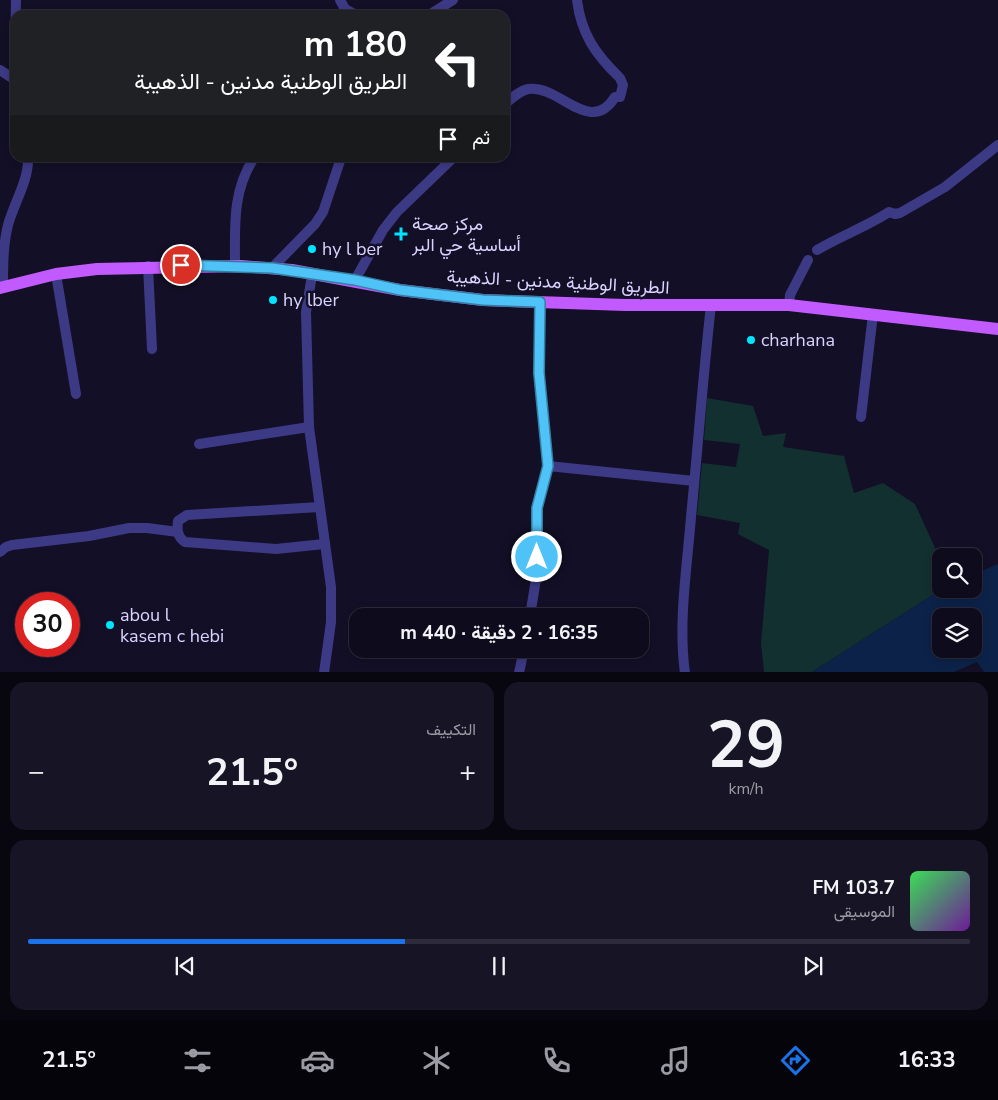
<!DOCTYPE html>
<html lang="ar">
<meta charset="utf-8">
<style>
:root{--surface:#0e0b1c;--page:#171425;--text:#f1f3f6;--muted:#9b9ba3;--line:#2e2b3b;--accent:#1a73e8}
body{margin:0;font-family:"Nunito Sans",Vazirmatn,sans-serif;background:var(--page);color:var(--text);direction:rtl;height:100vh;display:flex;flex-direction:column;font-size:19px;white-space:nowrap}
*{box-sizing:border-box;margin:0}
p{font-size:16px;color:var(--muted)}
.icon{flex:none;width:28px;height:28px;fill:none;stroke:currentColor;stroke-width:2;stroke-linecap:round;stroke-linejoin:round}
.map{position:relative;height:672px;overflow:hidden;direction:ltr}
.panel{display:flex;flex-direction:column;gap:10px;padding:10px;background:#08060f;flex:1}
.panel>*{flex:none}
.banner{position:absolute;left:10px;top:10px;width:500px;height:152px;border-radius:15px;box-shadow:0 2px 8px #0003,0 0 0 1px var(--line);direction:rtl;background:#202124;color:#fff;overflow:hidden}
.buttons{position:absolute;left:932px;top:548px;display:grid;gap:10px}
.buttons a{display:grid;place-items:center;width:50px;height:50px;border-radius:10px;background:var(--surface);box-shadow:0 2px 8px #0003,0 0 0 1px var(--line);font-size:25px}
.speed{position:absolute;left:15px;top:592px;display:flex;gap:10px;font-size:25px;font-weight:700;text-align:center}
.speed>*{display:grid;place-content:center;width:65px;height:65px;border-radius:50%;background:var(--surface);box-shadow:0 2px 8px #0003,0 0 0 1px var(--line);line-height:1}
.speed .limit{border:8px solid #d22;background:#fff;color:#111}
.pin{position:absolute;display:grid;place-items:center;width:42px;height:42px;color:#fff;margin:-21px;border:2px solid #fff;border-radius:50%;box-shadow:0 1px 5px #0007}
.me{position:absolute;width:55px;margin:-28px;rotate:0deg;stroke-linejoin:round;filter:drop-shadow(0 0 4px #0008)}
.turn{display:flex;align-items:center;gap:18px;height:105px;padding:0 20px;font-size:22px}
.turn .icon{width:65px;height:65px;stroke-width:2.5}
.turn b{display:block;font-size:35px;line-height:42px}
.then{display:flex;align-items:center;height:48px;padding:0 20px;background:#0003;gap:10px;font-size:19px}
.big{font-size:38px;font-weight:700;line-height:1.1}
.panel .card{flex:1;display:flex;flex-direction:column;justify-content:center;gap:8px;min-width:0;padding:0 18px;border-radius:15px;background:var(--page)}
.panel .dial{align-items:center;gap:0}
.dial b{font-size:65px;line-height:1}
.song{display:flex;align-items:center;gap:15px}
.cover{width:60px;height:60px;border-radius:8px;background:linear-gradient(135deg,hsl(130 70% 55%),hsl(280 70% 35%))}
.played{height:5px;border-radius:2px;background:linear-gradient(90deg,var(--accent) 40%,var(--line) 40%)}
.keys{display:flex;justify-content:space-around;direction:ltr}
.heat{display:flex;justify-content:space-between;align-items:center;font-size:28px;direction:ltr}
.panel .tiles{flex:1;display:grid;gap:10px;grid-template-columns:1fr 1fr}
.card:last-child{grid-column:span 2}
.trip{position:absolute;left:349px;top:608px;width:300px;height:50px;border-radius:15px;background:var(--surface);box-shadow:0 2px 8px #0003,0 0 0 1px var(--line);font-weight:700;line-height:50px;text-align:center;direction:rtl}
.menu{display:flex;height:80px;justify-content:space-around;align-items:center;background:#06040b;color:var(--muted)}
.menu .icon{width:35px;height:35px}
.menu .on{color:var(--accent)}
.menu b{font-size:22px;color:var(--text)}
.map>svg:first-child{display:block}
.green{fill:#12302f}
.water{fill:#0c2248;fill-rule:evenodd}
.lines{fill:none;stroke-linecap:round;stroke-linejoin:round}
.street{stroke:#3d3a85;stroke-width:10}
.primary{stroke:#c25bff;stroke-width:12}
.route-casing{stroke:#337fa1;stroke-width:12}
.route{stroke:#4fc3f7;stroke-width:9}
.poi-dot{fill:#00e5ff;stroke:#130f26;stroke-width:2}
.labels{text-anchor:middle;stroke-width:5;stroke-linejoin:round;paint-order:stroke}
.poi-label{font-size:18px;fill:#d9d4ff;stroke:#130f26;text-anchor:start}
.street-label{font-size:18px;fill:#d9d4ff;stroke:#130f26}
</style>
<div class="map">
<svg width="998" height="673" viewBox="0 0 998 673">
<rect width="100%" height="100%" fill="#130f26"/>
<!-- green -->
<path class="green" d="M707 398 753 406 763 436 786 433 783 447 844 456 854 493 883 483 915 504 941 561 942 589 812 672H764L761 643 769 550 738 534 740 523 697 515 702 463 736 467 740 444 704 440Z"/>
<!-- water -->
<path class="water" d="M998 564V672H984L977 662 954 672H812L942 589H974V574ZM941 616H974V649H941Z"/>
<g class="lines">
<!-- street -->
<g class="street">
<path d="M340 0 345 9 342 15"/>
<path d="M345 9 356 15"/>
<path d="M429 15 453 0"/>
<path d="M15 63 16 0"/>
<path d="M0 70 15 80"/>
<path d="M505 104C512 98 519 91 528 89 559 84 590 137 615 97H620L623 85 620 78C596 55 581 34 577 0"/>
<path d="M817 250C840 236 866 227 889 212L895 214 900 213 945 187 998 145"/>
<path d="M148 266 152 349"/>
<path d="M235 266C235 227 232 191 254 158"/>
<path d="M272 268 315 224 323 212 341 158"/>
<path d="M56 274 76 394"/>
<path d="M312 275 306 312 309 427 331 587V622L324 673"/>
<path d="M355 280 383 230 397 212 453 158"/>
<path d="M3 287C3 266 3 245 8 225 14 203 29 180 28 158"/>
<path d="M789 305 790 295 808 260"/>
<path d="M861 417 873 314"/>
<path d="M199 444 309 427"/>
<path d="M548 466 694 481"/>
<path d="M319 507 187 515 178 521C177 529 177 537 185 542L276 549 324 544"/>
<path d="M0 552 6 547 12 545 89 536 129 528H147L178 532"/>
<path d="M530 616 537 573V509L548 466 539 373 540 302"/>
<path d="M519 673 524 649"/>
<path d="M685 673C678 622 687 568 691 517 698 446 703 376 711 305"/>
</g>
<!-- primary -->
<path class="primary" d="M0 288 56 274 97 269 241 266 292 270 400 290 483 300 625 305H789L998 329"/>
</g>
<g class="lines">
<defs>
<path id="route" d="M181 265 272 268 355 280 400 290 483 300 540 302 539 373 548 466 537 508V557"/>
</defs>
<!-- route casing -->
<use href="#route" class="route-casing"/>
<!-- route -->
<use href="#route" class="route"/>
</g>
<!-- markers -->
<g class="poi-dot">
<path d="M398.5 226.5h5v5h5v5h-5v5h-5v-5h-5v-5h5z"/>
<circle cx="312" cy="249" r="5"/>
<circle cx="273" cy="300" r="5"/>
<circle cx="751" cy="340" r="5"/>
<circle cx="110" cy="625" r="5"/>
</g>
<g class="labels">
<!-- poi labels -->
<g class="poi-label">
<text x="412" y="230">مركز صحة<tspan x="412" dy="21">أساسية حي البر</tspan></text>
<text x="322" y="255">hy l ber</text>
<text x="283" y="306">hy lber</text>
<text x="761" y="346">charhana</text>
<text x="120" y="621">abou l<tspan x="120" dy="21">kasem c hebi</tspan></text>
</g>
<!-- street labels -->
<g class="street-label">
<text transform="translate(558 282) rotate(3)" y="6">الطريق الوطنية مدنين - الذهيبة</text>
</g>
</g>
</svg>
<div class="buttons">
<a><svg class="icon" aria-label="search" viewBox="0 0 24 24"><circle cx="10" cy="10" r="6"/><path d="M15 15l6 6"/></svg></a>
<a><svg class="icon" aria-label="layers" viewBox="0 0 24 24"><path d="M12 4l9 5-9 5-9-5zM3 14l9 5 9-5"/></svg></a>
</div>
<div class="speed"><div class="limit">30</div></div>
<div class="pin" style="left:181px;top:265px;background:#d93025"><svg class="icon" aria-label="arrive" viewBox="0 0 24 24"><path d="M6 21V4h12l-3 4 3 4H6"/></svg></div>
<svg class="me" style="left:537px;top:557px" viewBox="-20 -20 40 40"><circle r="17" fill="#4fc3f7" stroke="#fff" stroke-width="3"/><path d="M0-11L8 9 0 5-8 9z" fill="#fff"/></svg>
<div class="trip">16:35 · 2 دقيقة · 440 m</div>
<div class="banner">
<div class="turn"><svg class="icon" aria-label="left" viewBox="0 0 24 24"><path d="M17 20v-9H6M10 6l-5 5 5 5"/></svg><div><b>180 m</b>الطريق الوطنية مدنين - الذهيبة</div></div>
<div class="then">ثم<svg class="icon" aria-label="arrive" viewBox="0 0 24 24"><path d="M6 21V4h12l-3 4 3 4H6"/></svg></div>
</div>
</div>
<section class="panel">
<div class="tiles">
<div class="card dial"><b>29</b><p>km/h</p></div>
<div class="card"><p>التكييف</p>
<div class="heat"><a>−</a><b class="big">21.5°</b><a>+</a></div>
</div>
<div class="card">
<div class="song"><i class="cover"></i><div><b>103.7 FM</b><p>الموسيقى</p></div></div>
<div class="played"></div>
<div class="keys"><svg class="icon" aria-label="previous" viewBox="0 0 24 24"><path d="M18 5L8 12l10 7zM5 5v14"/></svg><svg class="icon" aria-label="pause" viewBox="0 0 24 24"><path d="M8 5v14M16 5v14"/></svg><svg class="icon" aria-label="next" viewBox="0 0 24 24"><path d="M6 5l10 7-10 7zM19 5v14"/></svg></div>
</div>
</div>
</section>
<nav class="menu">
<b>16:33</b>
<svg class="icon on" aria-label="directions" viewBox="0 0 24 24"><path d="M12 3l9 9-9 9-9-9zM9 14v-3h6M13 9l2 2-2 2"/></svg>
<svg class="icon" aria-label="music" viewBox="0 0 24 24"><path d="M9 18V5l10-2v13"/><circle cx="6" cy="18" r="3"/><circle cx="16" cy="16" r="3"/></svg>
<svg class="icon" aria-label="phone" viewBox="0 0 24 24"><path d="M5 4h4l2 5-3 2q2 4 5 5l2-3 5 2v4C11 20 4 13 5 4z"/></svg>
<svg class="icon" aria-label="climate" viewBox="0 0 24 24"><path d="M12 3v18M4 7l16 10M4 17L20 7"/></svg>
<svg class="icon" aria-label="car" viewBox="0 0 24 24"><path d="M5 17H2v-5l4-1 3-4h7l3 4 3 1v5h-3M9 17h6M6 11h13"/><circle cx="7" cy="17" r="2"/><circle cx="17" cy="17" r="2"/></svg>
<svg class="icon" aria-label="filters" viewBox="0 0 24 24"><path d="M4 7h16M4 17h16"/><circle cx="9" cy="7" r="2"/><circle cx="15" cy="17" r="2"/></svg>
<b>21.5°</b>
</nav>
